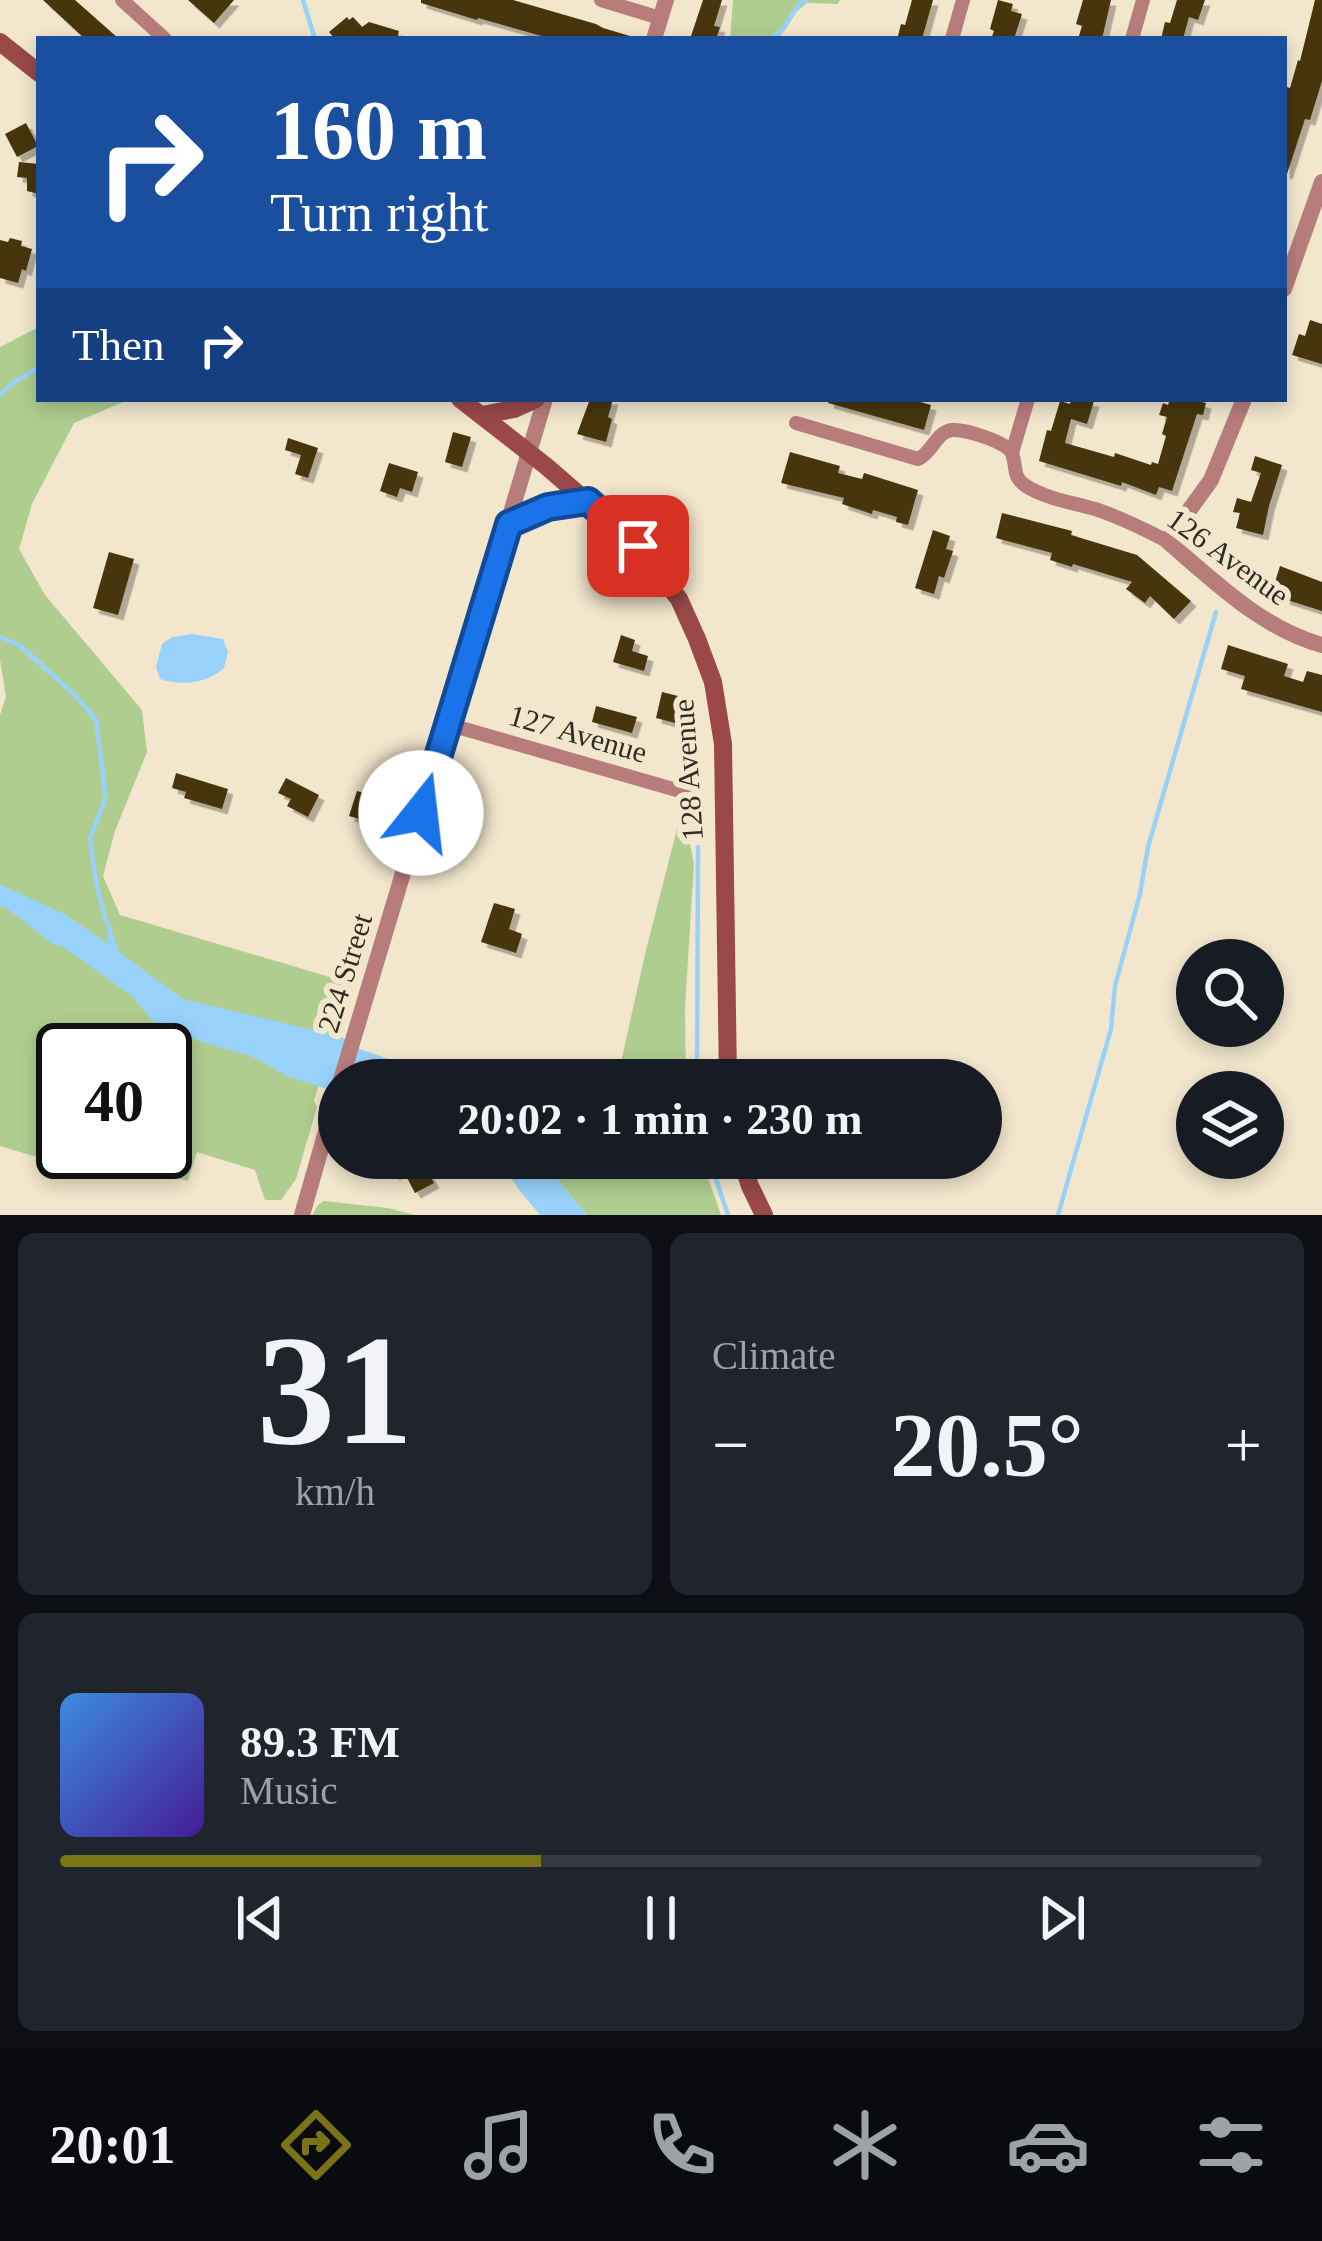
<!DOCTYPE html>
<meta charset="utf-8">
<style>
:root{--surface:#171b24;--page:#20242c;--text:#f1f3f6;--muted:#9ea1a6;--line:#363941;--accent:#7a7418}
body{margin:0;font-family:Georgia,serif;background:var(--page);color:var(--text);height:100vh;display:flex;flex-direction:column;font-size:45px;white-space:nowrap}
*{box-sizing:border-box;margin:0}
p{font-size:39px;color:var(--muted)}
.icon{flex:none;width:66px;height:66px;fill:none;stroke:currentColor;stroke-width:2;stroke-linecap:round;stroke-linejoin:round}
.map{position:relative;height:1215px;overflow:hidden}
.side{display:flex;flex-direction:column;gap:18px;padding:18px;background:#0d0f14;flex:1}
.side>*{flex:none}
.hud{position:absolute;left:36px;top:36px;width:1251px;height:366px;border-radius:0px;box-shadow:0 6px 18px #0003;background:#1a4fa0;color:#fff;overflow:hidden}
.buttons{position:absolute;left:1176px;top:939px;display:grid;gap:24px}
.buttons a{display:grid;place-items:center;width:108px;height:108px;border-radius:50%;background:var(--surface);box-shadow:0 6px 18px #0003;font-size:60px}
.speed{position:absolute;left:36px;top:1023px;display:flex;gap:24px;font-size:60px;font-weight:700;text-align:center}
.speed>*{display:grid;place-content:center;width:156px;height:156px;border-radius:50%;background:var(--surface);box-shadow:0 6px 18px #0003;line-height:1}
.speed .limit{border:6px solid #111;border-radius:18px;background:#fff;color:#111}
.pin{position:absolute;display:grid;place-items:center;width:102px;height:102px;color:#fff;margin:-51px;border-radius:24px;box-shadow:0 6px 18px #0006}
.me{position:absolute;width:132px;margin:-66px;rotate:16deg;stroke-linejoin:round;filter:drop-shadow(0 0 9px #0008)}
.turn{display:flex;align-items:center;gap:42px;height:252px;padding:0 36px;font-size:54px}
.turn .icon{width:156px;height:156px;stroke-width:2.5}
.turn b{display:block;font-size:84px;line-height:102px}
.then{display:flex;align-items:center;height:114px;padding:0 36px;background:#0003;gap:24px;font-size:45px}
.big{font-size:90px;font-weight:700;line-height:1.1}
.side .tile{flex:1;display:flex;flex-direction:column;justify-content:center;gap:18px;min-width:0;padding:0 42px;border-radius:18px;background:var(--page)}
.side .dial{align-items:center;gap:0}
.dial b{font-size:156px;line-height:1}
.song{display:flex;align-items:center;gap:36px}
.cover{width:144px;height:144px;border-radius:18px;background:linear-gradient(135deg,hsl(210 70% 55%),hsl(260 70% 35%))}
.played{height:12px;border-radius:6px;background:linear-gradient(90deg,var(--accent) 40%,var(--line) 40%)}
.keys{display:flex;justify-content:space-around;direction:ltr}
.heat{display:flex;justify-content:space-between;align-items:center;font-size:66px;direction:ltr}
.side .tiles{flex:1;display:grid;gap:18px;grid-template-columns:1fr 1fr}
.tile:last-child{grid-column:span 2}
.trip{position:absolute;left:318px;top:1059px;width:684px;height:120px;border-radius:60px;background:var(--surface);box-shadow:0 6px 18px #0003;font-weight:700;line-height:120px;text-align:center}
.dock{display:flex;height:192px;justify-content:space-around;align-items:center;background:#090b0e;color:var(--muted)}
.dock .icon{width:84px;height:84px}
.dock .current{color:var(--accent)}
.dock b{font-size:54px;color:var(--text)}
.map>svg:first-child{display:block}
.green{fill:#b0cd90}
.water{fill:#98d2fa}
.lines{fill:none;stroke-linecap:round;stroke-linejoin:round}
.stream{stroke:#98d2fa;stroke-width:4.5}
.building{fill:#47350b;filter:url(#shadow)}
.minor{stroke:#b77d7b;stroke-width:14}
.tertiary{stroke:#b77d7b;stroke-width:16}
.secondary{stroke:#9a4848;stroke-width:18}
.route-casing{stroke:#114b97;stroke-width:30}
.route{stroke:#1a73e8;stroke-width:21}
.labels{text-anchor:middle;stroke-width:12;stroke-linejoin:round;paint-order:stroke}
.street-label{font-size:30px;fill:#312c23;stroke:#f2e6cd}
</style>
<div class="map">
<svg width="1322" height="1215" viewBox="0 0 1322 1215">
<defs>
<filter id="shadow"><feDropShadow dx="5.5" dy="5.5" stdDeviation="0" flood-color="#0004"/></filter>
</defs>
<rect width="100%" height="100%" fill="#f2e6cd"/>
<!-- green -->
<g class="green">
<path d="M733 0H840L838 4 807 3 796 12 778 39H730Z"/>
<path d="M39 327V399H130L74 423 32 504 19 549 45 595 142 710 147 752 115 831 103 876 120 915 350 983 347 991 351 995 342 1037H333L314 1101 317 1107 296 1179 281 1200H265L255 1170 197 1152 188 1181 97 1154 98 1152H165V1050H63V1152H85L80 1170 0 1146V715L6 697 0 660V347Z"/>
<path d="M678 825 688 833 694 864 685 1007 686 1080H617L646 950Z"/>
<path d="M580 1158H701L721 1215H587L550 1171 574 1163Z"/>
<path d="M324 1201 388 1208 414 1215H312L318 1205Z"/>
</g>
<!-- water -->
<g class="water">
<path d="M192 634 223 639 228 652 224 668C206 684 182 686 160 679L156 667 162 644 172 637Z"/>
<path d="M0 884 66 915 108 944 107 915 119 952 183 999 342 1037 354 1047 450 1080H339V1093L287 1076 251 1056 205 1043 153 1021 131 995 63 947 51 943 8 909 0 906Z"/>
<path d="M498 1158H539L587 1215H540L520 1191Z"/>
</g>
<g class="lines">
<!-- stream -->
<g class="stream">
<path d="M303 0 315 39"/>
<path d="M770 39 783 29 799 4 806 0"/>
<path d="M0 395 10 385 39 367"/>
<path d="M0 637 19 645 74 694 96 720 106 798 90 838 96 882 106 922"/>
<path d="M697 1080 698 847"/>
<path d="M709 1158 728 1215"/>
<path d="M1058 1215 1111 1029 1115 986 1140 894 1148 847 1216 612"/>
</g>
</g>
<!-- building -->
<g class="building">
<path d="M43 0H75L119 39H85Z"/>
<path d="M188 0H234L214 23Z"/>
<path d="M421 0H513L596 24 603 28 630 36 629 39H552L478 18 477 20 467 17 421 3Z"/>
<path d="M703 0H722L714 26 720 27 716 39H690Z"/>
<path d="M912 0H933L922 39H902L898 36 901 24 905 25Z"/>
<path d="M998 0 1013 4 1011 11 1022 14 1014 39H991L994 31 990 29Z"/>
<path d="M1083 0H1111L1102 39H1078L1082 26 1076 24Z"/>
<path d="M1177 0H1205L1198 20 1189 17 1183 39H1161L1165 22 1170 23Z"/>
<path d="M1315 0H1322V81L1310 120 1305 119 1287 174 1284 173V86L1290 88 1298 60 1300 61Z"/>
<path d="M347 17 349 20 353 17 362 27 369 22 399 31 397 39H335L329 32Z"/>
<path d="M26 123 38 146 17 157 5 134Z"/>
<path d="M19 162 39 164V194L27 191V178L17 177Z"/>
<path d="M10 238 22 241 21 246 32 249 26 271 22 269 18 283 0 278V240L8 242Z"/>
<path d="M1310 320 1322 324V364L1292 355 1299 334 1305 336Z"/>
<path d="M590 399H613L608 417 612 419 606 442 577 434Z"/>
<path d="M829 399H910L931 405 924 430 828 403Z"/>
<path d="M1071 399 1094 401 1087 424 1071 419 1065 443 1114 457 1115 453 1151 465 1152 462 1158 464 1166 436 1162 434 1167 417 1159 415 1163 403 1168 405 1170 399H1191L1206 403 1203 415 1197 414 1172 491 1159 487 1156 495 1122 482 1121 486 1039 461 1047 430 1051 431 1060 401 1070 404Z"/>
<path d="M453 432 471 437 462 467 445 462Z"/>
<path d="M288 438 318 448 308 478 295 474 301 455 285 450Z"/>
<path d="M790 452 840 466 838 473 862 479 864 473 918 490 908 525 896 522 897 517 873 510 872 514 842 504 844 498 781 483Z"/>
<path d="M1255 456 1282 465 1269 506 1263 535 1236 528 1240 513 1233 512 1237 498 1251 502 1261 473 1251 470Z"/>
<path d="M389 463 418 472 412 492 400 488 397 497 380 491Z"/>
<path d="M1002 513 1072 531 1071 535 1137 555 1191 601 1174 619 1150 596 1145 603 1126 589 1132 582 1073 564 1072 567 1050 560 1052 553 996 538Z"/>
<path d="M933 530 950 536 946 549 953 551 944 578 939 576 934 594 915 588Z"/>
<path d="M109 552 134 559 118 615 93 608Z"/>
<path d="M1280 566 1322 582V611L1284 599 1287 590 1274 585Z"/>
<path d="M621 635 635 640 632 651 648 656 644 671 613 662Z"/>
<path d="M1228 645 1288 664 1284 676 1303 682 1307 671 1322 675V712L1241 689 1245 676 1221 669Z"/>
<path d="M662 692 682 697 675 723 656 718Z"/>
<path d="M596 706 637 717 632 733 592 722Z"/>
<path d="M176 773 228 789 222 809 184 798 186 792 172 788Z"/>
<path d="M286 778 319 795 308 817 287 806 291 799 278 793Z"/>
<path d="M357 791 385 799 378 824 349 816Z"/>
<path d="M494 903 515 909 509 929 522 934 516 953 481 942Z"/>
<path d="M392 1158H420L434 1183 415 1193 403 1170 394 1175 387 1161Z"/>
</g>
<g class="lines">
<!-- minor -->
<g class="minor">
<path d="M122 0 165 39"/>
<path d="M601 0 660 18"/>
<path d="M952 39 963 0"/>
<path d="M1132 39 1143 0"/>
<path d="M796 423 918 459C932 453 936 432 952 430 965 429 1007 442 1012 453 1017 467 1012 477 1026 486 1046 499 1076 503 1098 510 1122 518 1144 529 1167 541"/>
<path d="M1012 453 1028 399"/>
<path d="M447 724 694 795"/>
</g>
<!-- tertiary -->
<g class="tertiary">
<path d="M654 39 666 0"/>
<path d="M1284 289 1322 182"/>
<path d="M1244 399 1211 480 1167 541C1214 581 1261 628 1322 645"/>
<path d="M341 1080 545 399"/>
<path d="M302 1215 339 1086"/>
</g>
<!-- secondary -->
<g class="secondary">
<path d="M0 42 39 73"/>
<path d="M460 399 546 466 638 546 679 599 697 639 713 682 723 744 728 1080"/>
<path d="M482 415 514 409 536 399"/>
<path d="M509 525 548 507 588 501"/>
<path d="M741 1158 750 1186 764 1215"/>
</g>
</g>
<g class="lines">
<defs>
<path id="route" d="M421 813 509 524 548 507 588 501 638 546"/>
</defs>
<!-- route casing -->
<use href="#route" class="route-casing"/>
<!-- route -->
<use href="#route" class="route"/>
</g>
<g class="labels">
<!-- street labels -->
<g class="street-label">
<text transform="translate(1228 557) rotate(36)" y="10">126 Avenue</text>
<text transform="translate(578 734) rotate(16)" y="10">127 Avenue</text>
<text transform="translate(688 770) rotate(-94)" y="10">128 Avenue</text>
<text transform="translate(345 973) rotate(-73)" y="10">224 Street</text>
</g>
</g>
</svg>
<div class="buttons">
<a><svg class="icon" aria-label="search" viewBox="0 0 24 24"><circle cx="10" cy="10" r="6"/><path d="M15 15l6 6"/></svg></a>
<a><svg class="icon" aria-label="layers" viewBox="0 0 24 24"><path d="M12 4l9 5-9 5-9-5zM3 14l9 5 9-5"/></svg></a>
</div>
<div class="speed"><div class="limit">40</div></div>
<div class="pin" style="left:638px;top:546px;background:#d93025"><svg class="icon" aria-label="arrive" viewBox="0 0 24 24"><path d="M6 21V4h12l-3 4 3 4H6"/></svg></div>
<svg class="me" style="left:421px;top:813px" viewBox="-20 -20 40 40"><circle r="19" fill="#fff"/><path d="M0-13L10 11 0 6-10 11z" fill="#1a73e8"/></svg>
<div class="trip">20:02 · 1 min · 230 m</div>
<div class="hud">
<div class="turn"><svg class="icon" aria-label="right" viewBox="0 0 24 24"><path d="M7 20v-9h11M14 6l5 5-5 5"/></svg><div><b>160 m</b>Turn right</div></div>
<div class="then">Then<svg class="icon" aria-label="right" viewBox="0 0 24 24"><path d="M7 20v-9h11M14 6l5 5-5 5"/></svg></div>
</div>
</div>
<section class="side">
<div class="tiles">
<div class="tile dial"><b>31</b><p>km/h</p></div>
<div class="tile"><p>Climate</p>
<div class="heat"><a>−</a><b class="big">20.5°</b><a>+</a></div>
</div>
<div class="tile">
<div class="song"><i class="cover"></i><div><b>89.3 FM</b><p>Music</p></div></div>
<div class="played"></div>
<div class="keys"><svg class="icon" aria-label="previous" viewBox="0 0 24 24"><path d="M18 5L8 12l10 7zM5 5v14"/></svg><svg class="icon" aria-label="pause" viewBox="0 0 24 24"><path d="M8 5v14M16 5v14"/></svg><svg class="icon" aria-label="next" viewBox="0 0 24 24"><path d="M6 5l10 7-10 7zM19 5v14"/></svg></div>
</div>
</div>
</section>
<nav class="dock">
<b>20:01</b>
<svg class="icon current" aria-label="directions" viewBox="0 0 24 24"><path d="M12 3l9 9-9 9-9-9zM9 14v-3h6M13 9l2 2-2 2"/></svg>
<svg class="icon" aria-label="music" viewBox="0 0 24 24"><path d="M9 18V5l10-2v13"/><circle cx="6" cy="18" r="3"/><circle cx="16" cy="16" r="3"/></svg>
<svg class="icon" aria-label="phone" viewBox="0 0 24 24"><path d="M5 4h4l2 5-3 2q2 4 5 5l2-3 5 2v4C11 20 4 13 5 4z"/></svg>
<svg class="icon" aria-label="climate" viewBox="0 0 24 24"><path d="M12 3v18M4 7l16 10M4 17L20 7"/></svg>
<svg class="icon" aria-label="car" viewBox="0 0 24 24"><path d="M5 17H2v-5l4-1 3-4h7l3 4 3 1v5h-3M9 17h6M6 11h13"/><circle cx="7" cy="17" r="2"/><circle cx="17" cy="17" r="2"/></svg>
<svg class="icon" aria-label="filters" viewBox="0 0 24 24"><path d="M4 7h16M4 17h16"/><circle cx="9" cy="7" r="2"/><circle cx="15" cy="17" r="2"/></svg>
</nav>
